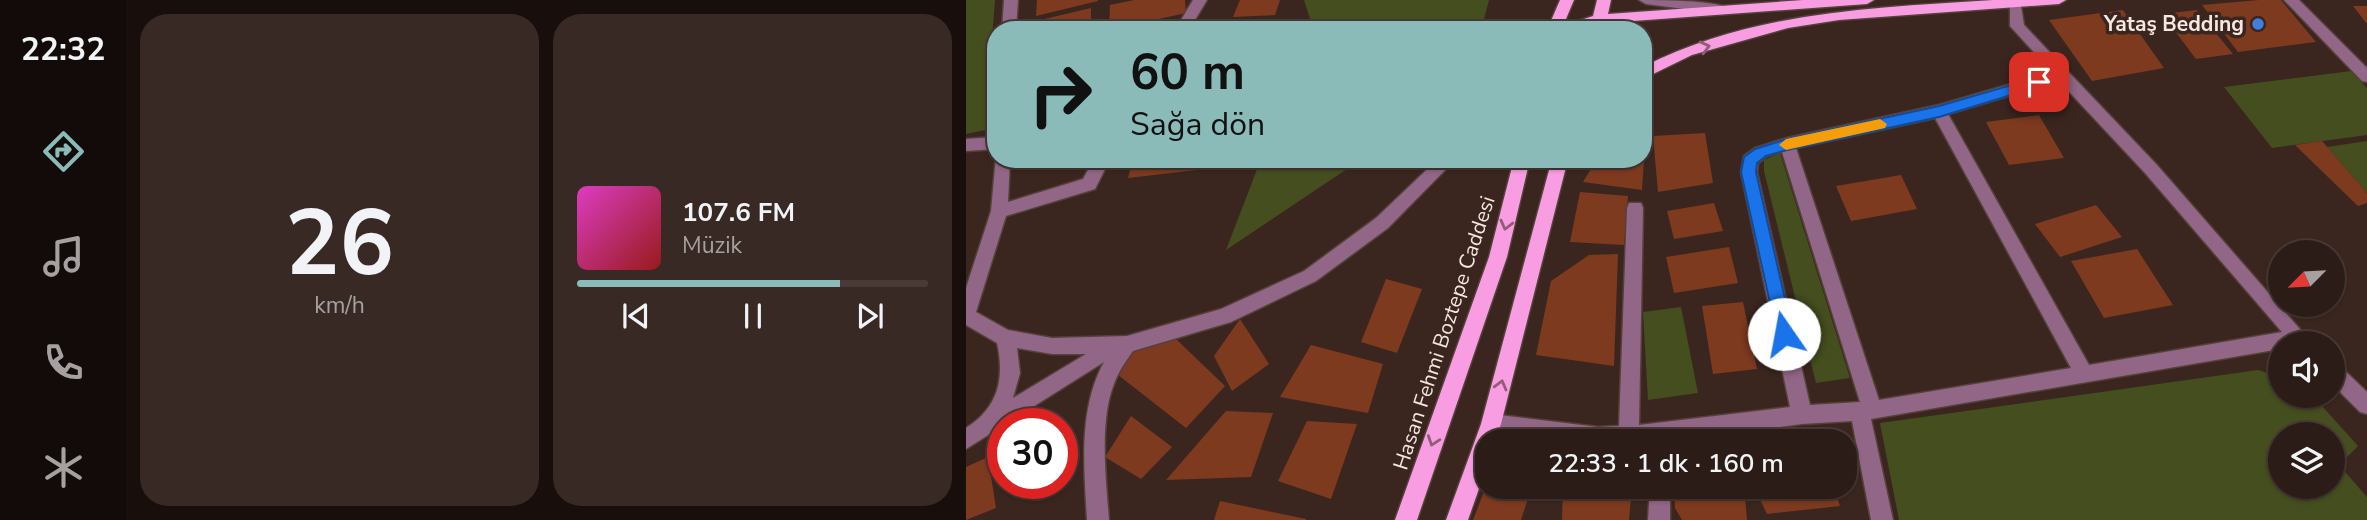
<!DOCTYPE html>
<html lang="tr">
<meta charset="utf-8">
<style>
:root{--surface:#2c1c17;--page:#382924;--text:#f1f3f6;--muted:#a6a1a1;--line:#483a36;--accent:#8bbbb9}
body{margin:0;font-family:"Nunito Sans",sans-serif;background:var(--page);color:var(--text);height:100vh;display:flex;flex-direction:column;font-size:26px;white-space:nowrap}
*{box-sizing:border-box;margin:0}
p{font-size:23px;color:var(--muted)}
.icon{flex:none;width:38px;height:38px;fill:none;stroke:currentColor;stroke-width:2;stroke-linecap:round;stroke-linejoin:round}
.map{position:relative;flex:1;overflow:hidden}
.sheet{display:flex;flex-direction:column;gap:14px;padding:14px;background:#180f0d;width:840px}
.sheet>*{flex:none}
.guide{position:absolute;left:21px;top:21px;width:665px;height:147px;border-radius:28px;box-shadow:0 2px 5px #0004,0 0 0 2px var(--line);background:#8bbbb9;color:#111;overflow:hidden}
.needle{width:46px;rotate:246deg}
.controls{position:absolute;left:1302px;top:240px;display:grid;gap:14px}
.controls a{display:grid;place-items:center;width:77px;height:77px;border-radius:50%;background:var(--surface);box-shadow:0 2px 5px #0004,0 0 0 2px var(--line);font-size:35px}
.speed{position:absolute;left:21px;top:408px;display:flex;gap:14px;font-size:35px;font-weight:700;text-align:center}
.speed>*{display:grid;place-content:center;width:91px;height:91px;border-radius:50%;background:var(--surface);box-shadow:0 2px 5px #0004,0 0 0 2px var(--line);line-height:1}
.speed .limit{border:10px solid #d22;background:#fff;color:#111}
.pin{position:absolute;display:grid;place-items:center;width:60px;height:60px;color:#fff;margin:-30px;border-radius:14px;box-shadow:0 4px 10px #0006}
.me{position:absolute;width:77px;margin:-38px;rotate:348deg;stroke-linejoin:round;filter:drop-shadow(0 0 5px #0008)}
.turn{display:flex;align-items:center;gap:24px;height:147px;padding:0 28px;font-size:32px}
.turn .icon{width:91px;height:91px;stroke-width:2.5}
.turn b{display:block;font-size:49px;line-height:60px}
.sheet .card{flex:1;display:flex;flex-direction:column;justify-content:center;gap:10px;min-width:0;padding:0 24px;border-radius:28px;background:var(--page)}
.sheet .dial{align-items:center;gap:0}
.dial b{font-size:91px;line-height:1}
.song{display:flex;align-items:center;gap:21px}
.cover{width:84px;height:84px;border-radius:10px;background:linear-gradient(135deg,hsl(310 70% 55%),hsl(0 70% 35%))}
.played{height:7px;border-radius:4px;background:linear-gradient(90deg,var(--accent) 75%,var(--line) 75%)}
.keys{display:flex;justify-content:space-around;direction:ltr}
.sheet .tiles{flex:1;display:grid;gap:14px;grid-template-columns:repeat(2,1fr)}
.trip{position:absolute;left:509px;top:429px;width:382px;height:70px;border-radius:28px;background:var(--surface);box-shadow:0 2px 5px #0004,0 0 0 2px var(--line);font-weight:600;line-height:70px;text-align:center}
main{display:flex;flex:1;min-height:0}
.menu{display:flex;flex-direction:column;width:126px;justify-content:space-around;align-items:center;background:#120b09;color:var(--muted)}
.menu .icon{width:49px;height:49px}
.menu .current{color:var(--accent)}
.menu b{font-size:32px;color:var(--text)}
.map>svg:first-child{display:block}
.green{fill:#444e1e;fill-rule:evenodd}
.building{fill:#7d3a1f}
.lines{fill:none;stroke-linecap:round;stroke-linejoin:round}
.minor-casing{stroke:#54413a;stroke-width:3}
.major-casing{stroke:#54413a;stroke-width:3}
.minor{fill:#926686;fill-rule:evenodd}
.major{fill:#f89de1;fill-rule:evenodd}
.oneway{stroke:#905c76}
.route{fill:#1a73e8;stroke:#114b97;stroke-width:2}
.slow{fill:#f59e0b}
.shop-dot{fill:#3f7fe0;stroke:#3a261f;stroke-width:2.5}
.labels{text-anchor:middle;stroke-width:7;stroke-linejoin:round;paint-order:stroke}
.poi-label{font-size:21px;font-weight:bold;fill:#f5e7e2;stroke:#3a261f;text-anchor:end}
.street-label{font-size:21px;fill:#f5e7e2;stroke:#3a261f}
</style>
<main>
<nav class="menu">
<b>22:32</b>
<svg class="icon current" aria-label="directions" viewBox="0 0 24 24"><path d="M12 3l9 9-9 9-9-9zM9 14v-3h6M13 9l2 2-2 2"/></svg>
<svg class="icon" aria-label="music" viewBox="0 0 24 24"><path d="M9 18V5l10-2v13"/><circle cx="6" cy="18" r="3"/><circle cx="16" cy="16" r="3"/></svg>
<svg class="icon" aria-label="phone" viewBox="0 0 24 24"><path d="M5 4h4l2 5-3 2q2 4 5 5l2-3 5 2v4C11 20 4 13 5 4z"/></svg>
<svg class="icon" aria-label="climate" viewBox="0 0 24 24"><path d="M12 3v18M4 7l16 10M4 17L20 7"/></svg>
</nav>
<section class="sheet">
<div class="tiles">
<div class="card dial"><b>26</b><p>km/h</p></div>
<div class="card">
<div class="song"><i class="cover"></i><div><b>107.6 FM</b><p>Müzik</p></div></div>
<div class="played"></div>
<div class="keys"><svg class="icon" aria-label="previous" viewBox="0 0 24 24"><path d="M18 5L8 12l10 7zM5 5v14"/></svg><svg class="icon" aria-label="pause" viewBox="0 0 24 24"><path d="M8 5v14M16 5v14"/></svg><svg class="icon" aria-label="next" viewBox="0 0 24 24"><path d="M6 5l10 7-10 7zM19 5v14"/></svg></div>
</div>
</div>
</section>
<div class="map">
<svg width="1401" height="520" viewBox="0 0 1401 520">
<rect width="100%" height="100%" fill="#3a261f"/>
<!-- green -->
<g class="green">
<path d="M0 0H29L19 130 0 134Z"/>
<path d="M338 0H523L515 30H344L346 25Z"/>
<path d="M1385 71 1401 88V135L1306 148 1258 87Z"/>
<path d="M1401 141V193L1361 147Z"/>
<path d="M814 153 884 378 850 383 798 171V160Z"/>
<path d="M295 159H396L260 250Z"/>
<path d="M715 307 732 393 682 400 677 312Z"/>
<path d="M1292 370 1314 377V396H1347L1392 446 1373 465 1401 497V520H933L914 423ZM1314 434H1367V486H1314Z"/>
</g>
<!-- building -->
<g class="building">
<path d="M71 0H132V1L70 16Z"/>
<path d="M168 0H219L220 13 143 30 144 5Z"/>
<path d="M274 0H314L309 15 267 17Z"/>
<path d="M1293 0H1315L1350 42 1272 52 1236 5Z"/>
<path d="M1387 6H1401V24Z"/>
<path d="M125 8V30H70V21Z"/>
<path d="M1157 10 1198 68 1126 81 1083 20Z"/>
<path d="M1231 10 1267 54 1230 59 1196 14Z"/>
<path d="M295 22 292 30H236L239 24Z"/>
<path d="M1073 115 1098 158 1043 165 1020 122Z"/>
<path d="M739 133 747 183 692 192 687 136Z"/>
<path d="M1356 141 1401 193V203L1392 206 1329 145Z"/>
<path d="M167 159H250L248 168 162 178Z"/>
<path d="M631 159H678L676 190 617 182Z"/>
<path d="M935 175 951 209 885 221 870 186Z"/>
<path d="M614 192 662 196 658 245 604 242Z"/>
<path d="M748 203 757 231 708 239 701 211Z"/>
<path d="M1130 205 1156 237 1094 257 1069 224Z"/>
<path d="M763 247 772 283 708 293 700 257Z"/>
<path d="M1171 249 1207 305 1138 318 1105 261Z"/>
<path d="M652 254 648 366 570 355 585 281 623 255Z"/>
<path d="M420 279 456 289 431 353 395 342Z"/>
<path d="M777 302 791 369 747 374 736 306Z"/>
<path d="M274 319 303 364 266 391 248 356Z"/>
<path d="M210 339 259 386 220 428 147 371 170 347Z"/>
<path d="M345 345 417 364 402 413 314 397Z"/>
<path d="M260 411 307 413 285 477 200 480Z"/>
<path d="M165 416 206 447 175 479 139 457Z"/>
<path d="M341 421 391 424 365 499 312 481Z"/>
<path d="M22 457 30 508 0 520V467Z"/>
<path d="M520 486H566L555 520H507Z"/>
<path d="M597 486H666L663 520H596Z"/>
<path d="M708 486H778L781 520H716L709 508Z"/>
<path d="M791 486H867L874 506 801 514 791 493Z"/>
<path d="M254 501 340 519V520H248Z"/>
</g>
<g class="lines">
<defs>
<g id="minor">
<path d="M38 0H52L50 30H36Z"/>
<path d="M227 0H241L223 30H209Z"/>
<path d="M673 0C693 0 750 0 764 9L757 14 680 4Z"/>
<path d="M1044 0H1054L1058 25 1191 165 1346 343H1314V349L905 419 927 520H905L886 421 836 424 713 441H586L518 431 515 424 518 417 525 414 632 427 653 426 661 208 663 203H675L677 208 673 425 824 407 775 172 778 156 789 148 821 138 973 105 1086 72 1044 26ZM1093 81 1179 173 1316 332 1123 365 982 114ZM969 118 1105 368 913 400 830 148ZM816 152 894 402 844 405 791 172 792 163 801 156Z"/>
<path d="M1318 0H1333L1401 68V82L1396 81Z"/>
<path d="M30 137V149L0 151V139Z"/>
<path d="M30 156V159H44L42 202 117 179 128 159H144L129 189 40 216 10 312 42 330 86 338 161 336 255 309 338 271 410 218 472 159H490L422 228 350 281 265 322 167 351C160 361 152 372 148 384 133 421 140 480 143 520H121C118 468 112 409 138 362L0 449V428C32 408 39 379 31 343L0 325V288L25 211ZM51 348 86 354H120L47 398 54 373Z"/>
<path d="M1367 363 1374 366 1401 392V414L1394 412 1367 385Z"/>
<path d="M684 486H704V520H682Z"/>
</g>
<g id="major">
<path d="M594 0H608L597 26 627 16 631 0H645L642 14 837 0H908L901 4 640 23 638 30H624L625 27 617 30H581Z"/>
<path d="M1027 0H1100L1093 4 873 20 822 28 726 55 677 79V67C787 11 906 8 1027 0Z"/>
<path d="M473 159H492L479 169 473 167 471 163Z"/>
<path d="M548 159H564L541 257 451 520H429L523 257Z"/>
<path d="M586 159H602L535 424 529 441H522V463L502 520H480L515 424Z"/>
</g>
</defs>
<!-- minor casing -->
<use href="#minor" class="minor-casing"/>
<!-- major casing -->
<use href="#major" class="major-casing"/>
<!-- minor -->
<use href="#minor" class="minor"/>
<!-- major -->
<use href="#major" class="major"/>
</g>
<!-- one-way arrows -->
<defs><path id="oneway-chevron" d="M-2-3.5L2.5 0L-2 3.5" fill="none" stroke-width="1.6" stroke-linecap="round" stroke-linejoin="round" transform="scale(1.75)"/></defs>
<g class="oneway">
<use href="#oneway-chevron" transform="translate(739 47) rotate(-14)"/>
<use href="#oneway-chevron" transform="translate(540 225) rotate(104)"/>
<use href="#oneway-chevron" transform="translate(535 385) rotate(-75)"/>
<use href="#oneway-chevron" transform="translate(467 441) rotate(109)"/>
</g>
<!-- route -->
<path class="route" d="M1073 77 1078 78V85L973 117 821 150 800 156 791 163 790 172 827 334 824 339 818 341 812 339 775 172 778 157 789 149 821 139 973 106Z"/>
<!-- slow -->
<path class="slow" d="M914 119 921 124 919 128 820 150 813 145 820 139Z"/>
<!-- markers -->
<circle class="shop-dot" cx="1292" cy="24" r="7"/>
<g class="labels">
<!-- poi labels -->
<g class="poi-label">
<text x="1278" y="31">Yataş Bedding</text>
</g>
<!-- street labels -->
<g class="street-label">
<text transform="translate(478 333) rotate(-72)" y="7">Hasan Fehmi Boztepe Caddesi</text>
</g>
</g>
</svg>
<div class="controls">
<a><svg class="needle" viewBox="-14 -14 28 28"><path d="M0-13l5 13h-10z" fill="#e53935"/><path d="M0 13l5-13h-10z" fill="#a6a1a1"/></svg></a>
<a><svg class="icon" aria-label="sound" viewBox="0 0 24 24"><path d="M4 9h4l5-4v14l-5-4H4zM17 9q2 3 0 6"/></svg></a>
<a><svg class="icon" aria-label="layers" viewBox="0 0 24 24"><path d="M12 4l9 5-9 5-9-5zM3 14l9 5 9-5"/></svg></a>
</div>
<div class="speed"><div class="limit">30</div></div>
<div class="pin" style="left:1073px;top:82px;background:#d93025"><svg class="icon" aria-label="arrive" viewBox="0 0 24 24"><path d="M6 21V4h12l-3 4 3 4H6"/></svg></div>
<svg class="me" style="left:818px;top:334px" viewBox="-20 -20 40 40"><circle r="19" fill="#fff"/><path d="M0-13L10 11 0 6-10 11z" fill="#1a73e8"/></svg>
<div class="trip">22:33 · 1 dk · 160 m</div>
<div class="guide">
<div class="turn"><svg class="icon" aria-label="right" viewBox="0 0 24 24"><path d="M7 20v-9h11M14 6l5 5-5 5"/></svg><div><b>60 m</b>Sağa dön</div></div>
</div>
</div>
</main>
